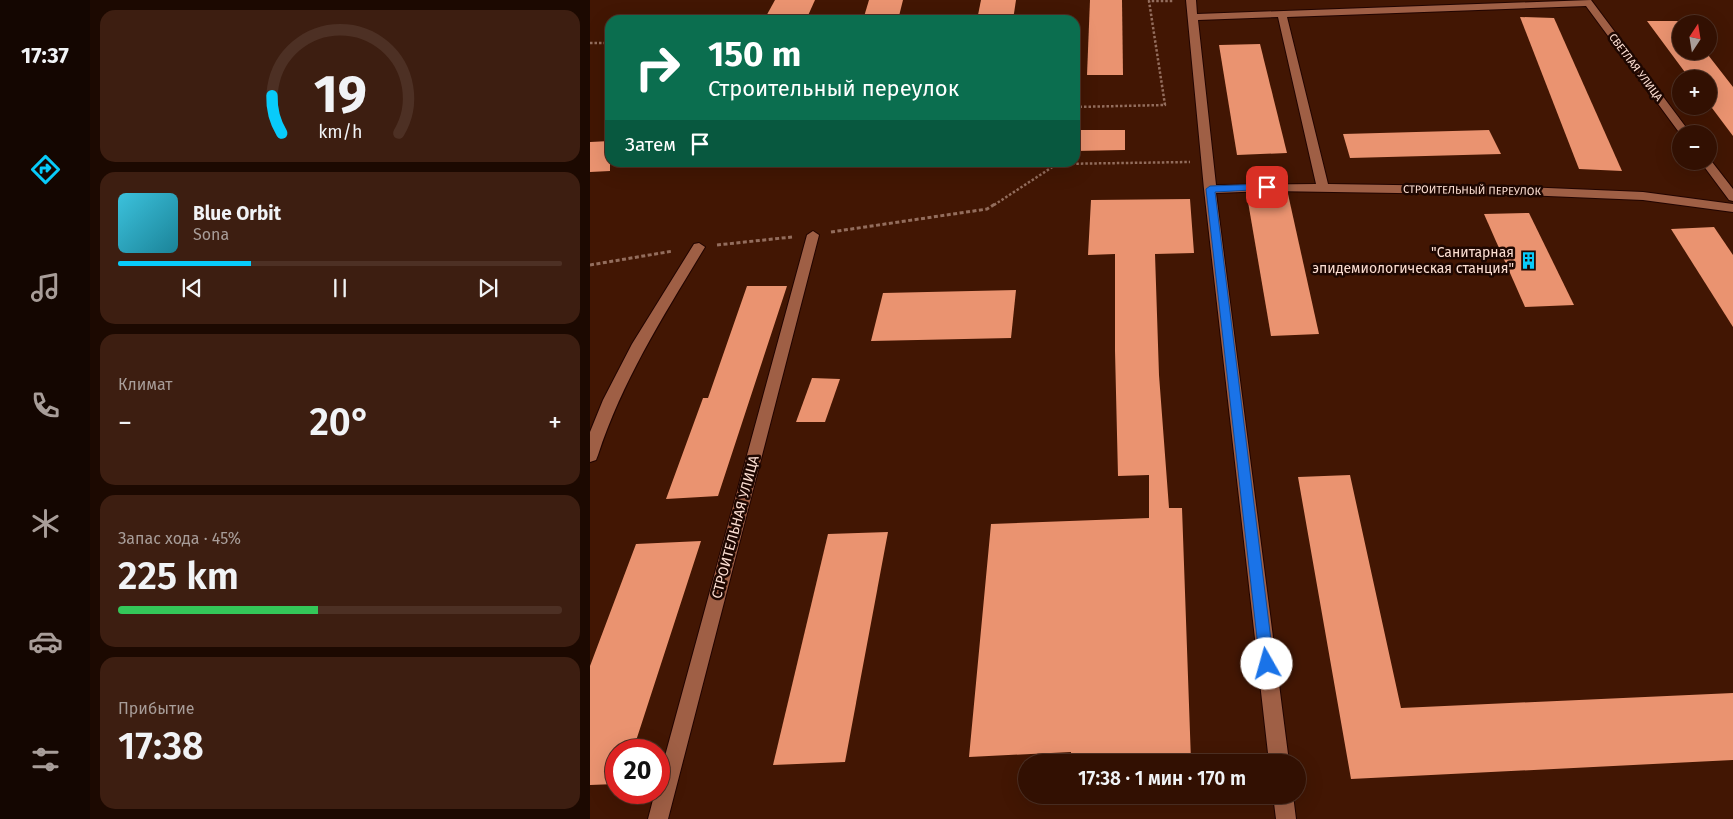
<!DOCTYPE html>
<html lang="ru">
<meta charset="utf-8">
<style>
:root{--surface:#321002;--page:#3d1e11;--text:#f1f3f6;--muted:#a89d99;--line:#4d3024;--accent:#08cbfa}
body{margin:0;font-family:"Fira Sans",sans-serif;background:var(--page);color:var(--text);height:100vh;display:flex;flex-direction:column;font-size:19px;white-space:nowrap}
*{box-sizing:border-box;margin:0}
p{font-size:16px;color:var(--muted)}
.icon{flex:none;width:28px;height:28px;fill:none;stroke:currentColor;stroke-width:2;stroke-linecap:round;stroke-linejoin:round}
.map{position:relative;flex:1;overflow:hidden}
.panel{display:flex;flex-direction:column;gap:10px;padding:10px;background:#1c0901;width:500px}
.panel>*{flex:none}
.guide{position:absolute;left:15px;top:15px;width:475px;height:152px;border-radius:15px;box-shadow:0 5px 20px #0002,0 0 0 1px var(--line);background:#0b6e4f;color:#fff;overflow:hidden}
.needle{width:32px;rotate:12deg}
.buttons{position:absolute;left:1082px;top:15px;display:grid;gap:10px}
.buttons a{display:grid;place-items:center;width:45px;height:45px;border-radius:50%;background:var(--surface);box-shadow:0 5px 20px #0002,0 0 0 1px var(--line);font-size:25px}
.speed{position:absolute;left:15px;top:739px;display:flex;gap:10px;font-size:25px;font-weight:700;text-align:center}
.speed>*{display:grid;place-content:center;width:65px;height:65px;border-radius:50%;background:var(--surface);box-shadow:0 5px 20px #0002,0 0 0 1px var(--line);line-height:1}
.speed .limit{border:8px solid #d22;background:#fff;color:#111}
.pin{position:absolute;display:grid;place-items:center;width:42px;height:42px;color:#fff;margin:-21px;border-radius:10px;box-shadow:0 2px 8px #0006}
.me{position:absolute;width:55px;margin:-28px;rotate:353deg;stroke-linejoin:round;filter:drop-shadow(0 0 4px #0008)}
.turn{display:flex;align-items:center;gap:18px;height:105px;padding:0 20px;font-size:22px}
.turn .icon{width:65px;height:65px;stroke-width:2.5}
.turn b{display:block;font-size:35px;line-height:42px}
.then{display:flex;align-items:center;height:48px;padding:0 20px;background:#0003;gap:10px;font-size:19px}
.big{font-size:38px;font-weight:600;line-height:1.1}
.panel .card{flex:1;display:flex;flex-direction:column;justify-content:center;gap:8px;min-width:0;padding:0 18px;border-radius:15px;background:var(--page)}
.panel .dial{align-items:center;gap:0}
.dial svg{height:130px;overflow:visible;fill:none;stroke:var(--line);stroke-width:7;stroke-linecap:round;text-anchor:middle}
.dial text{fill:var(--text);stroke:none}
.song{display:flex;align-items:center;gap:15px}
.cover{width:60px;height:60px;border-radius:8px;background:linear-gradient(135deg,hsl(190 70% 55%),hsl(190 70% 35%))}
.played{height:5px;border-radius:2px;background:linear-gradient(90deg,var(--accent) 30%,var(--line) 30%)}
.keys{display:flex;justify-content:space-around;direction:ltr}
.heat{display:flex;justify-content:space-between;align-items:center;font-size:28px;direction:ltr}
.charge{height:8px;border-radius:4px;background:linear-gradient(90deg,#34c759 45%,var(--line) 0)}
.trip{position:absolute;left:428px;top:754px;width:288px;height:50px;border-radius:25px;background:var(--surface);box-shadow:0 5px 20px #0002,0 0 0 1px var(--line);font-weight:600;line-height:50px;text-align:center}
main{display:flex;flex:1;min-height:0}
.tabs{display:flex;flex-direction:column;width:90px;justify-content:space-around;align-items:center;background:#140601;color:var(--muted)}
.tabs .icon{width:35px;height:35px}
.tabs .on{color:var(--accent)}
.tabs b{font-size:22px;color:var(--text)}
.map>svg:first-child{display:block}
.building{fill:#ea9370}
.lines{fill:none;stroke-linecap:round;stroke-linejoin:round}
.minor-casing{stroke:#210400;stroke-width:2}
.path-far1{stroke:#936d5d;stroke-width:2.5;stroke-dasharray:2.5 2;stroke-linecap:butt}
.path{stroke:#936d5d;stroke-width:3;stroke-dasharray:4 2.5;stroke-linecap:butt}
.minor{fill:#9f5f45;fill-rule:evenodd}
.route{fill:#1a73e8;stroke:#114b97}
.labels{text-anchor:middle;stroke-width:5;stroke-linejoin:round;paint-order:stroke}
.far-street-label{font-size:11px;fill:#fcded2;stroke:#1e0701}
.poi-label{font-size:14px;fill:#fcded2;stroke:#1e0701;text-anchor:end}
.street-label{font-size:14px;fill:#fcded2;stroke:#1e0701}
</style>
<main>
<nav class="tabs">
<b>17:37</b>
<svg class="icon on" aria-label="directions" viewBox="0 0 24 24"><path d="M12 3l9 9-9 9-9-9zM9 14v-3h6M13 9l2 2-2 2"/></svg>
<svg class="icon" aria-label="music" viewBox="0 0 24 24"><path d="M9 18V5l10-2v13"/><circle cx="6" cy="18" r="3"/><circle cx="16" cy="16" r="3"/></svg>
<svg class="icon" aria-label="phone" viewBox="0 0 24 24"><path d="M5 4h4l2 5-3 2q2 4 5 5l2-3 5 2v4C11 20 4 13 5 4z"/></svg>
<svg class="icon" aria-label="climate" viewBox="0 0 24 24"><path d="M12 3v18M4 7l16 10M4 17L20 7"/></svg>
<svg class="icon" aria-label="car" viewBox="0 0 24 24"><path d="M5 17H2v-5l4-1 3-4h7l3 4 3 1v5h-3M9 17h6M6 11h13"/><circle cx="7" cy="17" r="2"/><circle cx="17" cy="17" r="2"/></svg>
<svg class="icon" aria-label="filters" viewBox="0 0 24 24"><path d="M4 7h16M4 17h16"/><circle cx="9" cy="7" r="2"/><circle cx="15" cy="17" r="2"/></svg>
</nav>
<section class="panel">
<div class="card dial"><svg viewBox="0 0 100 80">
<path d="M14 69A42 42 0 1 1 86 69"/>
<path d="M14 69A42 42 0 0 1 8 46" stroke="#08cbfa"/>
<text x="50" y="56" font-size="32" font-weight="700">19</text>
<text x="50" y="72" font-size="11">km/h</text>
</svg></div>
<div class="card">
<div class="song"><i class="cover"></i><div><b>Blue Orbit</b><p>Sona</p></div></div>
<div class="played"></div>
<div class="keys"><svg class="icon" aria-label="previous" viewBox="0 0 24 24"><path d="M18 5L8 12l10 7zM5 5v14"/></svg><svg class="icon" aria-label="pause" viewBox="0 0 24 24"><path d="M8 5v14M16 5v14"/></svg><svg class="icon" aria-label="next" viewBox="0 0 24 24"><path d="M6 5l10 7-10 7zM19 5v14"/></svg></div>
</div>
<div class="card"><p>Климат</p>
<div class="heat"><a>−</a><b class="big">20°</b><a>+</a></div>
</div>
<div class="card"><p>Запас хода · 45%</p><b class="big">225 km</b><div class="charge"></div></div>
<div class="card"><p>Прибытие</p><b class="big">17:38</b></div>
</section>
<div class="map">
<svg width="1143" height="819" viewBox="0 0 1143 819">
<rect width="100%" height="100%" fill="#421603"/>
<!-- building -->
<g class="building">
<path d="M185 0H225L216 20H174Z"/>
<path d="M279 0H313L308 20H273Z"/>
<path d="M391 0H426L423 20H387Z"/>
<path d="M500 0H532L533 75H497Z"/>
<path d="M930 17 964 18 1032 171 989 169Z"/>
<path d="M1057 21H1090L1093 24 1091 51H1115L1143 87V136L1119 104V79H1100Z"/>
<path d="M670 44 697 153 647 155 629 45Z"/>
<path d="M485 130H535V150L485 151Z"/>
<path d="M899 130 911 154 760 158 753 134Z"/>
<path d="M20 141V171L0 172V142Z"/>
<path d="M698 194 729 334 681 336 657 196Z"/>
<path d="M600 199 604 253 565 254 569 375 579 508H592L601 761 481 762V752L379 757 401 524 559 518V475L528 476 525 351V254L498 255 501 200Z"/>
<path d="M939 213 984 305 935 307 894 214Z"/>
<path d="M1124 227 1143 255V327L1081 229Z"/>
<path d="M157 286H197L128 496 76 499 113 398H118Z"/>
<path d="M426 290 421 338 281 341 293 293Z"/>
<path d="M222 378 250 379 235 422H206Z"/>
<path d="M760 475 811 708 1143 693V760L761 779 708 477Z"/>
<path d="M298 532 255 762 183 765 238 534Z"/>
<path d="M111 541 43 750H26V784L0 785V666L46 544Z"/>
</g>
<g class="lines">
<defs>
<g id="minor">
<path d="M596 0H606L607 14 1001 0 1101 134 1091 135 996 6 697 17 738 184 934 187 1053 192 1143 204V212L1053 200 934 195 677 191 626 193 699 762H679L614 189ZM688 17 726 184 626 185 608 20Z"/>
<path d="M1119 158 1143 189V201L1139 200 1110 161H1119Z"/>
<path d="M223 231 229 235 78 819H58L65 792H69V778L217 235Z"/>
<path d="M109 243 115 247C74 315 33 379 8 455L6 460 0 462V432L13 400 42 344 104 244Z"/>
<path d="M683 795H703L706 819H686Z"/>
</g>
</defs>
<!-- minor casing -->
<use href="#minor" class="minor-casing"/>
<!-- path-far1 -->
<g class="path-far1">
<path d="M0 43H20"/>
<path d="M485 107 575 105 559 1H583"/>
<path d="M404 205 467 164 600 162"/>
</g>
<!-- path -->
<g class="path">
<path d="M241 232 397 209 405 204"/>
<path d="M127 245 202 237"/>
<path d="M0 265 83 251"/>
</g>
<!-- minor -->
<use href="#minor" class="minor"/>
</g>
<!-- route -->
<path class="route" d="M677 184 681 187 680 189 625 192 684 664 682 669 677 671 672 669 670 664 616 189 620 186Z"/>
<!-- icons -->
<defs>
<symbol id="building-bare" viewBox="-9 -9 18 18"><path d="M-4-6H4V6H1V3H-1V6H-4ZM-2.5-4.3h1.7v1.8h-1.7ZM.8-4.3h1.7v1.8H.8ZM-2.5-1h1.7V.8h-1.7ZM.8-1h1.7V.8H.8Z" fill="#08cbfa" stroke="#1e0701" stroke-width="2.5" paint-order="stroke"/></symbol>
</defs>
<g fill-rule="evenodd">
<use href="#building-bare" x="926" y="248" width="25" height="25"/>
</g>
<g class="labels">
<!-- far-street labels -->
<g class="far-street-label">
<text transform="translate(1046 67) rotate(53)" y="4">СВЕТЛАЯ УЛИЦА</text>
<text transform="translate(882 190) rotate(1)" y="4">СТРОИТЕЛЬНЫЙ ПЕРЕУЛОК</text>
</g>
<!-- poi labels -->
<g class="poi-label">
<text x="924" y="257">"Санитарная<tspan x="924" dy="16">эпидемиологическая станция"</tspan></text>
</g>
<!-- street labels -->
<g class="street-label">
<text transform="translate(145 527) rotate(-75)" y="5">СТРОИТЕЛЬНАЯ УЛИЦА</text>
</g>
</g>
</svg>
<div class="buttons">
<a><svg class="needle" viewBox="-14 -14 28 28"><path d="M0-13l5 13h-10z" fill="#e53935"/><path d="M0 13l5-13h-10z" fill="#a89d99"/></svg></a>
<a>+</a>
<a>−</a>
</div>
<div class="speed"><div class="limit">20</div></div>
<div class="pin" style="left:677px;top:187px;background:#d93025"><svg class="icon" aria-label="arrive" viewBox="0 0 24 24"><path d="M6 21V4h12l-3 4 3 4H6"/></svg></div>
<svg class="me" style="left:677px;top:664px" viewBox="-20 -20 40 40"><circle r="19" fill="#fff"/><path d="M0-13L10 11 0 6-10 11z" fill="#1a73e8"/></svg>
<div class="trip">17:38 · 1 мин · 170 m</div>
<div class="guide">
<div class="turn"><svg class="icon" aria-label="right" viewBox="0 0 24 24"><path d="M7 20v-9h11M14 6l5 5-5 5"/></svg><div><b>150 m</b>Строительный переулок</div></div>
<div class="then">Затем<svg class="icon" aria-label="arrive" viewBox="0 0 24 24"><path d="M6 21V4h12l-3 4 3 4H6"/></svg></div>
</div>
</div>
</main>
